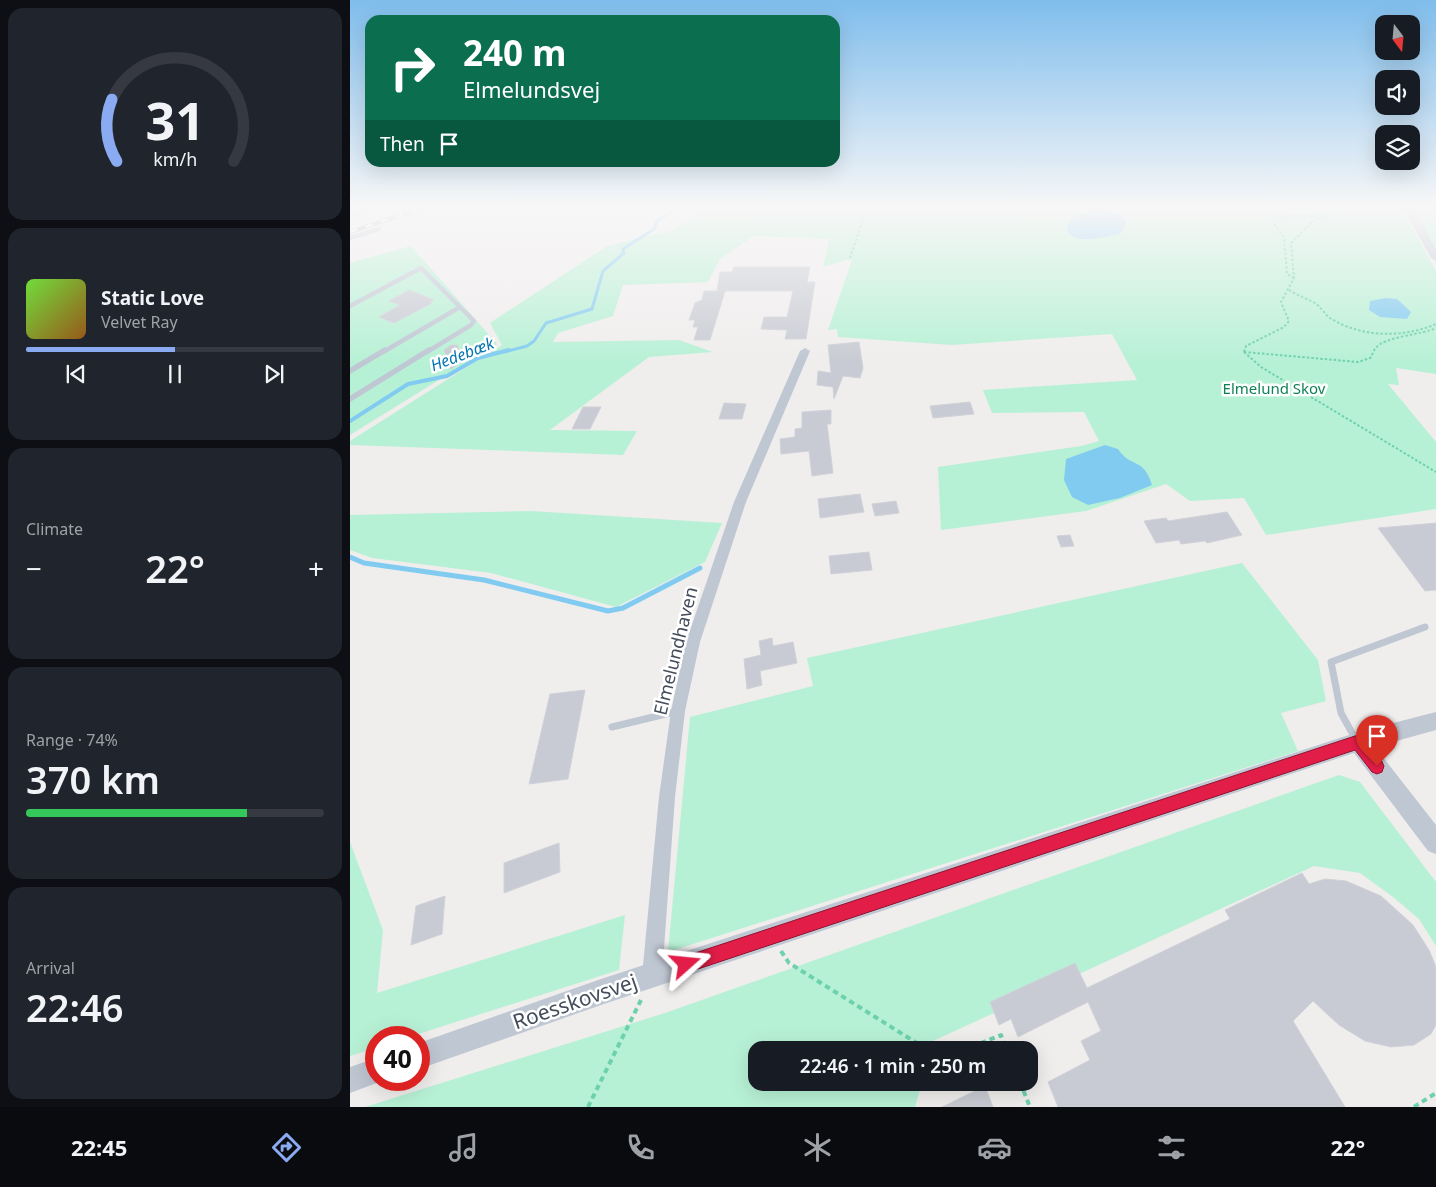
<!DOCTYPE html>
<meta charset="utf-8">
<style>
:root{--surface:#171b24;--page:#20242c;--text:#f1f3f6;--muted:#9ea1a6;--line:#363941;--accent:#8aaaf1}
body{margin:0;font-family:"Noto Sans",sans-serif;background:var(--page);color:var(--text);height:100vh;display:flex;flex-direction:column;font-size:19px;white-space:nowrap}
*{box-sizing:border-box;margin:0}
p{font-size:16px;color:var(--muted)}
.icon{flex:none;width:28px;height:28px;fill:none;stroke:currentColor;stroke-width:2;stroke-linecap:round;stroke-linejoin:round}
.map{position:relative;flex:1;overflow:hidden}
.sheet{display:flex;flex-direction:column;gap:8px;padding:8px;background:#0d0f14;width:350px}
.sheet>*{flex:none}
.top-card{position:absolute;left:15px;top:15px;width:475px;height:152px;border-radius:15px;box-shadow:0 5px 20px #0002;background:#0b6e4f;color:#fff;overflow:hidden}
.needle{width:32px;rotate:164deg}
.tools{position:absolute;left:1025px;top:15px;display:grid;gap:10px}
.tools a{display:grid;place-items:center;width:45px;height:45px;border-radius:10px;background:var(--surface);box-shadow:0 5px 20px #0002;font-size:25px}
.speed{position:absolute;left:15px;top:1026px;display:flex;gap:10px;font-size:25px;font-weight:700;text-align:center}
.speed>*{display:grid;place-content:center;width:65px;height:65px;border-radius:50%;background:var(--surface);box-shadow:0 5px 20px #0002;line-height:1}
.speed .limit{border:8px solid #d22;background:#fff;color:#111}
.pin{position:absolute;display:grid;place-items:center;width:42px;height:42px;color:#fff;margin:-51px -21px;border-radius:50% 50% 50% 0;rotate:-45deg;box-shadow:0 0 5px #0007}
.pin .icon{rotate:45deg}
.me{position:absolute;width:55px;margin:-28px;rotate:72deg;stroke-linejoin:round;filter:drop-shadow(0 0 4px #0008)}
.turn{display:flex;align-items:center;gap:18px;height:105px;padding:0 15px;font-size:22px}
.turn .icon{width:65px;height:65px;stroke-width:2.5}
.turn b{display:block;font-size:35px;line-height:42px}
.then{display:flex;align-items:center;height:48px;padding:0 15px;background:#0003;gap:10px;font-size:19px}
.big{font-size:38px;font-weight:600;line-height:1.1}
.sheet .widget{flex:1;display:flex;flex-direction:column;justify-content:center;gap:8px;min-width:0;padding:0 18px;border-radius:15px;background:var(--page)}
.sheet .dial{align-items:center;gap:0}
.dial svg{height:130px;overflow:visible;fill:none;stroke:var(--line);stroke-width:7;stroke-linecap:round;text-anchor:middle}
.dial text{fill:var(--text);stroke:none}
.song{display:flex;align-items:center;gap:15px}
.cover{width:60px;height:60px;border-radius:8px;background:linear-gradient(135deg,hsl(100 70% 55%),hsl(30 70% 35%))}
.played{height:5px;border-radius:2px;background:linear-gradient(90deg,var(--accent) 50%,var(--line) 50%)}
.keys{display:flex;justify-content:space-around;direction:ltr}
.heat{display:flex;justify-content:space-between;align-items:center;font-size:28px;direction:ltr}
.charge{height:8px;border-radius:4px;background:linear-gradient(90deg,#34c759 74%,var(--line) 0)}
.trip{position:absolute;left:398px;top:1041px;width:290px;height:50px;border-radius:15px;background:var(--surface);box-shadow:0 5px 20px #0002;font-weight:600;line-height:50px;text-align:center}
.tabs{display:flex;height:80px;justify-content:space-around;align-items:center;background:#090b0e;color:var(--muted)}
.tabs .icon{width:35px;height:35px}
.tabs .current{color:var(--accent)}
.tabs b{font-size:22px;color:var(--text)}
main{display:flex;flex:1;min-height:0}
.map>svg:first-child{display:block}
.green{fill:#b7f1d5}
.water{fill:#81cbf1}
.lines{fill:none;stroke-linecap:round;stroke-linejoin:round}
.stream-far2{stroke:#81cbf1;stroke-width:3}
.stream-far1{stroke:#81cbf1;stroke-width:4}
.stream{stroke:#81cbf1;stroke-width:5}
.building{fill:#c8cbd3;stroke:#d0d2d9}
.path-far1{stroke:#6dd1ad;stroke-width:2;stroke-dasharray:2.5 2;stroke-linecap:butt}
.path{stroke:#6dd1ad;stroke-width:4;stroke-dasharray:5.5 4;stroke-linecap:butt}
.service-far2{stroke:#bfc7d3;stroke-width:4.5}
.service-far1{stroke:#bfc7d3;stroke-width:5.5}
.service{stroke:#bfc7d3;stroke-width:7}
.minor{fill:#bfc7d3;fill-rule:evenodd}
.tertiary{fill:#bfc7d3;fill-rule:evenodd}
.rail-casing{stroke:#aeb1b8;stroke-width:4}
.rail{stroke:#fff;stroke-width:2.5;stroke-dasharray:8;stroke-linecap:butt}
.route{fill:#e11d48;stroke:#92132f}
.labels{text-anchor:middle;stroke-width:5;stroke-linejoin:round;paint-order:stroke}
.far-park-label{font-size:15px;fill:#108157;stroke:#fff}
.far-water-label{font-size:16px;font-style:italic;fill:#0375b0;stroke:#fff}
.street-label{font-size:18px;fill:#444d5b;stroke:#fff}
.near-street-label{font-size:21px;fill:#444d5b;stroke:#fff}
</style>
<main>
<section class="sheet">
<div class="widget dial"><svg viewBox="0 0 100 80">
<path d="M14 69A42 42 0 1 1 86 69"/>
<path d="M14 69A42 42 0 0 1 11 31" stroke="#8aaaf1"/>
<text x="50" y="56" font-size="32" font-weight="700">31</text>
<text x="50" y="72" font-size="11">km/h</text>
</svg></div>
<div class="widget">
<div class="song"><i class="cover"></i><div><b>Static Love</b><p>Velvet Ray</p></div></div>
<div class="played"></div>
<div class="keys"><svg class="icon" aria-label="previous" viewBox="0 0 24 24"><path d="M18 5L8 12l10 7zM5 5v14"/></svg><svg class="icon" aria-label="pause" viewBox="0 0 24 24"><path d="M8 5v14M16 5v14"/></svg><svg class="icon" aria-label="next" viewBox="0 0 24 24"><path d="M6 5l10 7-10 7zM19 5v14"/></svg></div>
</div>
<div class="widget"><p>Climate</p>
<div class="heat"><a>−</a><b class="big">22°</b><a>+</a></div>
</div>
<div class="widget"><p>Range · 74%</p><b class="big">370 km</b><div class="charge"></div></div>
<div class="widget"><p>Arrival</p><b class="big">22:46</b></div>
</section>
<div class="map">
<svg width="1086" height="1107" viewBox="0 0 1086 1107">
<rect width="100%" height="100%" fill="#f0eded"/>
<!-- green -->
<g class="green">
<path d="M358 208H1051L1086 271V374L1046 368 1049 385 1038 384 1086 442V509L916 535 894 498 840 501 816 484 736 511 591 530 588 467 731 446 749 441 734 412 642 413 633 390 787 380 762 334 602 345 488 337 487 329 478 330 502 260H494L493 261 473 267 479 239 404 236 370 259 358 282 273 285 263 316 208 333 203 342 329 340 363 352 299 357 200 430 287 431 273 455 0 445V441L152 345 140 323 257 246 323 230Z"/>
<path d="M1062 208H1086V248Z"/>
<path d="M61 246 147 344 0 435V263Z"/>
<path d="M181 511 372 523 355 562 266 607 141 573 22 558 0 550V515Z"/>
<path d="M892 563 968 660 976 701 931 713 948 751 318 952 340 717 463 686 457 658Z"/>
<path d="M989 775 1010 782 1086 882V946L1069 919 1043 897 1010 873 964 866 583 1041 581 1050H406V1082L572 1083 565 1107H15L315 1013Z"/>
<path d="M0 842 33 930 27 993 275 915 269 970 59 1037 26 1038V1048L0 1056Z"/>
</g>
<!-- water -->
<g class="water">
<path d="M736 208C751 208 769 208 777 223L770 234C756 236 726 246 717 231 717 219 725 217 735 212Z"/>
<path d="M1036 298 1047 299 1061 312 1057 319 1030 317 1019 310 1020 301Z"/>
<path d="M755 445 768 449C780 468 794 457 802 485L770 498 738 505 722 497 714 480 716 459Z"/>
</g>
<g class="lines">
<!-- stream-far2 -->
<path class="stream-far2" d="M154 352 177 346 184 341 196 323 242 309 253 271 274 253 273 249 304 229 307 221 322 212 323 208"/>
<!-- stream-far1 -->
<path class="stream-far1" d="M0 421 58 384 97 376 128 358 159 350"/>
<!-- stream -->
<path class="stream" d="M0 557 14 563 134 580 258 611 273 608 350 568"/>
</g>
<!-- building -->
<g class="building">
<path d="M384 267H460L457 282H465L456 339H435L437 330 411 329 414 317H437L443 291H375L360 340H344L348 327H343L345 320H339L345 303 352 300 354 291H371H367L370 272H382Z"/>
<path d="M59 290 84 300 79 302 82 303 44 323 29 317 50 305 39 301Z"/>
<path d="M509 342 513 368 510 378 493 376 484 399 483 387 467 385 468 371 481 373 478 345Z"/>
<path d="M101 345H107L113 361 101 369 94 350Z"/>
<path d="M620 402 624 414 583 418 580 406Z"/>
<path d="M374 403 396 404 392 419H369Z"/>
<path d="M233 407H251L240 429H222Z"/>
<path d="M481 410V424H477L483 473 462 476 459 451 431 454 430 439 445 437V429L452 428V412Z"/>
<path d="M510 494 514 512 470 518 468 499Z"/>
<path d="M546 501 549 513 525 516 522 504Z"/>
<path d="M877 512 892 535 857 543 855 541 831 544 829 540 806 543 794 521 816 518 818 521Z"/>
<path d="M1086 523V590L1075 591 1028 528Z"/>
<path d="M720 535 724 546 711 547 707 536Z"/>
<path d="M519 552 522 570 481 574 479 556Z"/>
<path d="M422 638 423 646 443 642 447 663 410 671 412 685 397 689 394 659 411 655 409 641Z"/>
<path d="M235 690 218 779 179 784 200 694Z"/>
<path d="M209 843 210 872 154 893V863Z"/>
<path d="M952 873 959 884 975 879 996 881 1031 896 1063 925 1079 950 1086 967V1025L1081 1034 1064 1045 1041 1047 1015 1041 989 1025 963 1001 943 1021 995 1107H708L698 1082 740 1060 731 1041 751 1031 738 1002 668 1037 661 1019 649 1025 640 1002 725 963 737 988 880 919 875 910Z"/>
<path d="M95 896 92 934 61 945 66 906Z"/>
<path d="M635 1086 643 1107H592Z"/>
</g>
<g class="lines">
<!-- path-far1 -->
<g class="path-far1">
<path d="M0 213 16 208"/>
<path d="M0 217 26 208"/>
<path d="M500 258 517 208"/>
<path d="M944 278 937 274 934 238 925 225 927 219 936 216H965L992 208"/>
<path d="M939 290C947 295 955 298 963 302 971 306 974 314 980 318 1012 338 1053 338 1086 324"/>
<path d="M894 352 911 367 1086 472"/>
<path d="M894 352 896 346 934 327 939 321 931 302 944 278 941 243 964 220 1000 208"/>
<path d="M894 352 1008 362 1020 358C1023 355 1023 350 1026 348 1035 336 1072 335 1086 328"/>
</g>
<!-- path -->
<g class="path">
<path d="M431 951 439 963 578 1050"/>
<path d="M613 1050 651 1035 657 1050"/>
<path d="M670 1082 680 1107"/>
<path d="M238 1107 291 1000"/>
<path d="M1064 1107 1086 1093"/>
</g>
<!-- service-far2 -->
<g class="service-far2">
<path d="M0 238 29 229"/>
<path d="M0 306 71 268 124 321 121 325 77 352"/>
<path d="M33 352 110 307"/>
</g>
<!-- service-far1 -->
<g class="service-far1">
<path d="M0 371 35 350"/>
<path d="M0 399 79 350"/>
</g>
<!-- service -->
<g class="service">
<path d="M262 727 328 711"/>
<path d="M1006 740 991 713 981 662 1075 627"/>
</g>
<!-- minor -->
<path class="minor" d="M455 348 460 351 396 502 350 642 335 711 325 797 312 976 309 983 302 986 295 983 292 976 309 797 321 711 336 642 384 502 450 351Z"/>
<!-- tertiary -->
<g class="tertiary">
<path d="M1053 208H1063L1086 249V261L1081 258Z"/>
<path d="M1086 712V730L1025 747 1086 825V854L1078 851 1004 753 251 1005 69 1069V1043L251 979 1008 732Z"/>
<path d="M26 1058V1080H35L0 1093V1067Z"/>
</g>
<defs>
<path id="rail" d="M0 232 72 208"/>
</defs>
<!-- rail casing -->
<use href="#rail" class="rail-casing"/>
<!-- rail -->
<use href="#rail" class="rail"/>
</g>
<!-- sky -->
<linearGradient id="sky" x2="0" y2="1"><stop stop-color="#7fbdec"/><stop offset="0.57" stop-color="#f8f7f7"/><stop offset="1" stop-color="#f8f7f7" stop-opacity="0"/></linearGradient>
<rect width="1086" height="363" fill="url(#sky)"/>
<!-- route -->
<path class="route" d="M1008 735C1018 740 1030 756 1034 766L1032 772 1027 774 1022 772 1005 750 336 973 330 970 328 964 330 958 336 956Z"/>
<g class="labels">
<!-- far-park labels -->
<g class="far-park-label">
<text x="924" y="394">Elmelund Skov</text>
</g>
<!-- far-water labels -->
<g class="far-water-label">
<text transform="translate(112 354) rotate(-21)" y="6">Hedebæk</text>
</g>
<!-- street labels -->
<g class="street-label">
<text transform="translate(326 651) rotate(-76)" y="6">Elmelundhaven</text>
</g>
<!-- near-street labels -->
<g class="near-street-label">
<text transform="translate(225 1002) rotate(-19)" y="7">Roesskovsvej</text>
</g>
</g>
</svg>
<div class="tools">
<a><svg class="needle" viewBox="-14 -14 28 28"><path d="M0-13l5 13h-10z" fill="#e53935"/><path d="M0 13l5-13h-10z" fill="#9ea1a6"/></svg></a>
<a><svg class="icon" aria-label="sound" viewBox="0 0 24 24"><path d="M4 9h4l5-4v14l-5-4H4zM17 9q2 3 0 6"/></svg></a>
<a><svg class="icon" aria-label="layers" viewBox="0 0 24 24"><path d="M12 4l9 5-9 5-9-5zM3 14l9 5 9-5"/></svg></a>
</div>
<div class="speed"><div class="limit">40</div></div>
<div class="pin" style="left:1027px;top:766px;background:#d93025"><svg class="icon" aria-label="arrive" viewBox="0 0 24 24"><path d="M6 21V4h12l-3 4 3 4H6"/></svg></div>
<svg class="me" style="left:336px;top:964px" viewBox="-20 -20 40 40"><path d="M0-17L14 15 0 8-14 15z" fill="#e11d48" stroke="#fff" stroke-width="4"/></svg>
<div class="trip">22:46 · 1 min · 250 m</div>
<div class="top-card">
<div class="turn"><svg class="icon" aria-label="right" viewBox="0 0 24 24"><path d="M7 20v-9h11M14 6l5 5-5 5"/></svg><div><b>240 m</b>Elmelundsvej</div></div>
<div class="then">Then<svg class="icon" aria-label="arrive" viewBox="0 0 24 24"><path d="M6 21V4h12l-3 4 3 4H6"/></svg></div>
</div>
</div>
</main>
<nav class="tabs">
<b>22:45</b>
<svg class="icon current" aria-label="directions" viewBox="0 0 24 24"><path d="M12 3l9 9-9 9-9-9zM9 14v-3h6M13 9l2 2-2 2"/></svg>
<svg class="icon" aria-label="music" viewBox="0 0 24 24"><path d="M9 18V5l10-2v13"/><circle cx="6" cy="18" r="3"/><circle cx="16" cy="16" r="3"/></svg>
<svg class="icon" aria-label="phone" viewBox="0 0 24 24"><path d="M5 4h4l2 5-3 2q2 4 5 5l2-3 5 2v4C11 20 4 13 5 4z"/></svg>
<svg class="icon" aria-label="climate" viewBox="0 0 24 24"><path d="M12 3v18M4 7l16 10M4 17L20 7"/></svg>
<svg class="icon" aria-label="car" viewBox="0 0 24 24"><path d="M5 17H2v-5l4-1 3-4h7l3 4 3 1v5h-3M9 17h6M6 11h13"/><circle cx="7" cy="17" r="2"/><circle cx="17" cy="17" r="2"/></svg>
<svg class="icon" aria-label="filters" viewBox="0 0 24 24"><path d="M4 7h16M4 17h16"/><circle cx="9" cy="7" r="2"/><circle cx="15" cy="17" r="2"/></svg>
<b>22°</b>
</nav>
